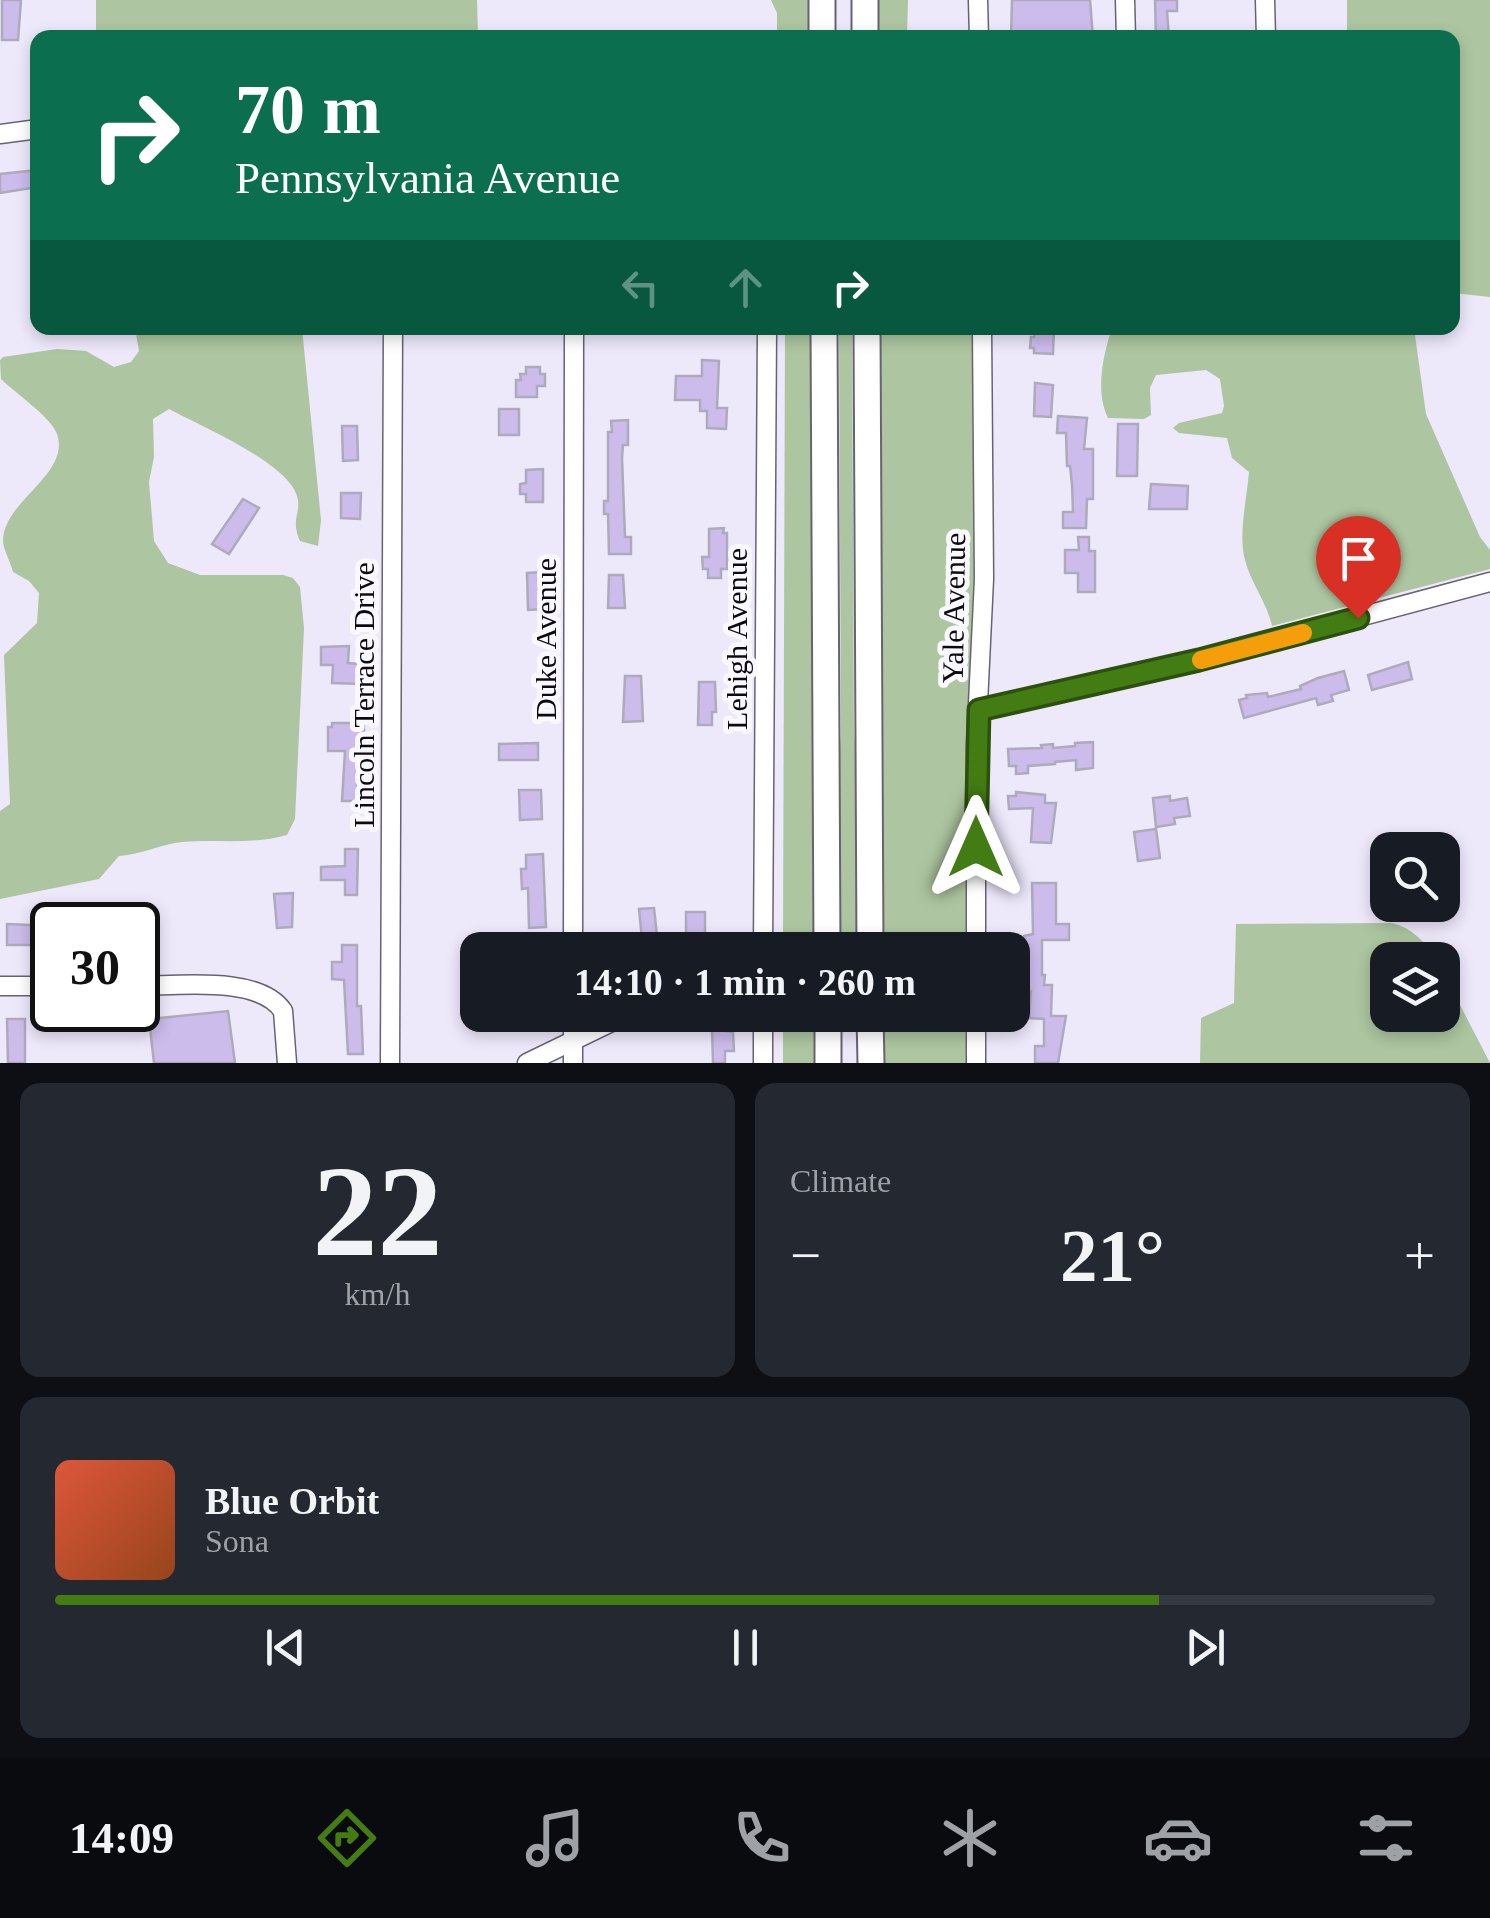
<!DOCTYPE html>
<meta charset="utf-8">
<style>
:root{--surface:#171b24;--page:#242831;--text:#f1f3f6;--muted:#9ea1a6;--line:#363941;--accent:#447c14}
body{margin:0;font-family:"Times New Roman",serif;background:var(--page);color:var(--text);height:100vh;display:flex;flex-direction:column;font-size:38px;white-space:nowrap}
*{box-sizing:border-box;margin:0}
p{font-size:32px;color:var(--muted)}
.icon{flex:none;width:55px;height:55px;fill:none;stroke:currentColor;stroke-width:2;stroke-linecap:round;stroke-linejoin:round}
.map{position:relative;height:1063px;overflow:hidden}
.sheet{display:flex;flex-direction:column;gap:20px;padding:20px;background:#0d0f14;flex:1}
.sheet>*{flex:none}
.top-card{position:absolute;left:30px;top:30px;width:1430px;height:305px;border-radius:20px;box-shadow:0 5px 15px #0003;background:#0b6e4f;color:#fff;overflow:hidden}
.fabs{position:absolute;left:1370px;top:832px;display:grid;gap:20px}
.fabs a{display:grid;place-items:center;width:90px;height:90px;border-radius:20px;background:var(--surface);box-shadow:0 5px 15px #0003;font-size:50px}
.speed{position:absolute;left:30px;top:902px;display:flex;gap:20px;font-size:50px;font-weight:700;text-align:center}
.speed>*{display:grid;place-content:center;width:130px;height:130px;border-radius:50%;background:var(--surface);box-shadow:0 5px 15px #0003;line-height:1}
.speed .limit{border:5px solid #111;border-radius:15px;background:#fff;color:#111}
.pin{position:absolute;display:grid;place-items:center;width:85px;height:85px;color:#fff;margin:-102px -42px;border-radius:50% 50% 50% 0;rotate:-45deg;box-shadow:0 0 10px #0007}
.pin .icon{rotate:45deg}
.me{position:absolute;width:110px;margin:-55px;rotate:0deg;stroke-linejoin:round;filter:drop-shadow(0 0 8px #0008)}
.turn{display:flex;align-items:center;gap:35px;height:210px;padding:0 40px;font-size:45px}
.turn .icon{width:130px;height:130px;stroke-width:2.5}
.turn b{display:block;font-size:70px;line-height:85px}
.lanes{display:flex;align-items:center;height:95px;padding:0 40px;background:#0003;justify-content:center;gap:50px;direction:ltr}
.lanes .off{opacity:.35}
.big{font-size:75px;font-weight:700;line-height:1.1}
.sheet .widget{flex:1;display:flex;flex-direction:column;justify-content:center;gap:15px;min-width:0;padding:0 35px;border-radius:20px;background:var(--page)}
.sheet .dial{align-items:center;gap:0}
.dial b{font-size:130px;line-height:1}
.song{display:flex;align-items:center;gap:30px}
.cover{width:120px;height:120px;border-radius:15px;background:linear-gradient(135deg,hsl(10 70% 55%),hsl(20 70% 35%))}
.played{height:10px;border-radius:5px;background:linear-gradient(90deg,var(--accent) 80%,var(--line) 80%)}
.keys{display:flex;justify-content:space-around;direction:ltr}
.heat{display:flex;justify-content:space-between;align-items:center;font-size:55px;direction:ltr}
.sheet .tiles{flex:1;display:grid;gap:20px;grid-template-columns:1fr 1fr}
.widget:last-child{grid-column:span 2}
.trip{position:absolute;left:460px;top:932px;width:570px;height:100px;border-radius:20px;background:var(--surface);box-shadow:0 5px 15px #0003;font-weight:700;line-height:100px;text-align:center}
.menu{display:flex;height:160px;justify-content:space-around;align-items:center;background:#090b0e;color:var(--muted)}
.menu .icon{width:70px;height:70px}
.menu .active{color:var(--accent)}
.menu b{font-size:45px;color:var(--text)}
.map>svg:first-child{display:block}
.green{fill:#adc5a0}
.building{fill:#cbbcec;stroke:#afaabb;stroke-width:2.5}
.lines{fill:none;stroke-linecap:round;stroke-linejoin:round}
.minor-casing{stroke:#686372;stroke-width:21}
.highway-casing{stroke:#686372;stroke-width:29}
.minor{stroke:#fff;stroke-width:18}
.highway{stroke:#fff;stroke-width:25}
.route-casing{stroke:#2c510d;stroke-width:25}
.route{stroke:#447c14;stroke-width:18}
.slow{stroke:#f59e0b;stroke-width:18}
.labels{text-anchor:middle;stroke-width:10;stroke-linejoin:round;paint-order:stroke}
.street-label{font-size:30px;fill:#0c0a10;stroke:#f9f8fc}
</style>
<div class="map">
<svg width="1490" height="1063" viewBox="0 0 1490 1063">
<rect width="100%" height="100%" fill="#eee8fb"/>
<!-- green -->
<g class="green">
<path d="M96 0H477L478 37H96Z"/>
<path d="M771 0H809V37H777V13Z"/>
<path d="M878 0H908L907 37H878Z"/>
<path d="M1347 0H1490V297L1453 293 1452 38 1347 37Z"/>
<path d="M135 328H302L321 520 318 546 300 541C290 518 302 513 297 496 287 462 200 426 169 409L153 419 154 457 149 482 154 541 168 563 200 575H283L293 578 300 587 304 628 295 819 287 835C252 845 218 839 182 842 162 844 143 854 119 856L99 879 0 899V811L10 804 4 655 37 623 39 593 29 581 13 572C11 563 4 551 3 542 2 501 71 475 57 434 51 417 15 393 1 379L0 360 3 357 57 349 86 351 114 367 131 362 139 351Z"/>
<path d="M785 328H810L814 950H783Z"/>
<path d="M839 328H852L854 735 859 791 860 950H838L836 792 841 736Z"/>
<path d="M880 328H975L978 575 969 950H884Z"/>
<path d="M1112 328H1414L1426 414 1480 537 1490 550V569L1272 626C1267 602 1251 584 1245 560 1238 534 1247 499 1249 472L1232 458 1227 438 1179 433 1173 428 1179 423 1222 413 1224 406 1220 379 1206 370 1156 375 1150 388 1151 415 1144 419 1108 418C1095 392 1103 355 1112 328Z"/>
<path d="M1392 923C1412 928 1426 942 1436 960H1388V1015H1442L1443 972 1490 1063H1200L1201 1018 1234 1003 1236 924Z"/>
<rect x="783" y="1015" width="31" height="48"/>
<path d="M884 1015H969L968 1063H884Z"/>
</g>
<!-- building -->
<g class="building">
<path d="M2 0H21L18 40H2Z"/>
<path d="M1012 0H1090L1093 38 1039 34V38H1011Z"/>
<path d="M1155 0H1177V11H1167L1169 38H1156Z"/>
<path d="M38 170V187L0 193V174Z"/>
<path d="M1037 328H1054L1053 354 1034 353V348H1030L1031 337H1034Z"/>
<path d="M702 360 719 361 717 408H727L726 429 707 428V411H700V400H675L676 376H702Z"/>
<path d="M526 367H540V374H545V386H537V397H516V380H521L520 374H526Z"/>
<path d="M1035 383 1053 385 1051 417 1034 416Z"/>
<rect x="499" y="409" width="20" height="26"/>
<path d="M1058 416 1087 418 1084 449H1093V499H1087L1086 528H1063V512H1073L1072 484 1070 466H1067L1066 433H1057Z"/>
<path d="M628 420V445H623L622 458 625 537H631V554H609L608 514H604V501H608V432H612L611 421Z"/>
<path d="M1118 424H1138L1137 476H1117Z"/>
<path d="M342 426H357L358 460 343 461Z"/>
<path d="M543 469V502H526V494H520V484L526 483V470Z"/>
<path d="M1151 484 1188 486 1187 509H1149Z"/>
<path d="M341 493H361L360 519 341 518Z"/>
<path d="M243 499 259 508 229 554 212 544Z"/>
<path d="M724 528 723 533H727V569H721V578H708V569H703L702 557H709V529Z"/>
<path d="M1078 537H1089V551H1095V592H1078V573H1065V550H1079Z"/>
<path d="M543 572 544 609 528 610 527 573Z"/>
<path d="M609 575H623L625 608H608Z"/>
<path d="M349 646 348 663 369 665V677H362V684L332 683 333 665H321V647Z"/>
<path d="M1408 662 1412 679 1372 690 1368 675Z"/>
<path d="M1344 671 1349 690 1331 695 1333 701 1318 705 1316 698 1244 718 1239 700 1247 698 1246 695 1267 693 1268 697 1301 689 1300 686 1318 678Z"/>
<path d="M625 676H641L643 721 623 722Z"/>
<path d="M699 682H715L716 712H712V725H698Z"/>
<path d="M332 723H364V769H357V801H342L345 751H328V727H332Z"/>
<path d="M1093 742V768L1076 770V760L1055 762V764L1028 766V773L1016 774V766H1009L1008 749 1042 748 1041 745 1053 744V748L1075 746V743Z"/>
<path d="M538 743V760H499V744Z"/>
<path d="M519 790H541L542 819 520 820Z"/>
<path d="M1016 792 1045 795V803H1056L1051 843 1031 842 1033 808 1009 809 1008 796H1016Z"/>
<path d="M1170 796V801L1187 798 1190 816 1174 818 1175 824 1156 827 1153 798Z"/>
<path d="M1156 829 1160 858 1138 861 1134 832Z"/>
<path d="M345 849H358L357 895H345V880H321V867L345 866Z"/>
<path d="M543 854 546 927 529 928 528 888 522 889 521 869H526V855Z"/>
<path d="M1032 883H1056V924H1069V940H1042V975H1045L1044 985H1052L1051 1016H1066L1058 1063H1035V1046H1044V1019L1029 1018 1031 991H1023L1021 947 1024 946V936L1033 934Z"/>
<path d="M293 893 292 927 277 928 274 894Z"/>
<path d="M654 908 657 936H681L682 950H621L620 943 642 940 639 909Z"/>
<path d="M686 912H705V941L701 940V944H686Z"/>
<path d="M7 924 52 926V945H7Z"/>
<path d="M342 945H357V1006H361L363 1054H348L344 980 332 979V962H342Z"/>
<path d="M228 1011 235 1063H154L149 1019Z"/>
<path d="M7 1019H25V1063H8Z"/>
<path d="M712 1029 733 1032 734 1051H725V1063H713Z"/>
</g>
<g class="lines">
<defs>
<g id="minor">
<path d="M978 0 979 38"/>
<path d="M1125 0 1126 38"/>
<path d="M1265 0 1266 38"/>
<path d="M0 134 38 129"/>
<path d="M979 710 1199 660 1490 582"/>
<path d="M573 950 574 328"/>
<path d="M763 950 767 328"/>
<path d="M976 950V745L984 579 982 328"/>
<path d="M0 986H52"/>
<path d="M138 986C178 986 259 975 283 1011L287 1063"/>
<path d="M763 1015V1063"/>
<path d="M390 1063 393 328"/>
<path d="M527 1063 626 1015"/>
<path d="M573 1063V1015"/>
<path d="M976 1063V1015"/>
</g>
<g id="highway">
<path d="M822 0V38"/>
<path d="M865 0V38"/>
<path d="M824 328 827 950"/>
<path d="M867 328 870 950"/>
<path d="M828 1015V1063"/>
<path d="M870 1015 871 1063"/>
</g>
</defs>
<!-- minor casing -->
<use href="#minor" class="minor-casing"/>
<!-- highway casing -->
<use href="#highway" class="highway-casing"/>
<!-- minor -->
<use href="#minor" class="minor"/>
<!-- highway -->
<use href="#highway" class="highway"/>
</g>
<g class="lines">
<defs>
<path id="route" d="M976 847 979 710 1199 660 1358 618"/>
</defs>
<!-- route casing -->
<use href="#route" class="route-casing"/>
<!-- route -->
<use href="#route" class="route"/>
<!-- slow -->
<path class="slow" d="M1201 660 1303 633"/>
</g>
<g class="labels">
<!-- street labels -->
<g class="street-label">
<text transform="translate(954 608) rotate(-89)" y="10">Yale Avenue</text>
<text transform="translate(546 639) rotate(-90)" y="10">Duke Avenue</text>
<text transform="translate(737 639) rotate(-90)" y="10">Lehigh Avenue</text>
<text transform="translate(364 695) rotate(-90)" y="10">Lincoln Terrace Drive</text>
</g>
</g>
</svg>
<div class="fabs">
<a><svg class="icon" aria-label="search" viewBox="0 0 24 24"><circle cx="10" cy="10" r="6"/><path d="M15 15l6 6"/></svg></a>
<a><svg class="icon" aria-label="layers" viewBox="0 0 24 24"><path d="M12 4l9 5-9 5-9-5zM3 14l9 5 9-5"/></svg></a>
</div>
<div class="speed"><div class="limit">30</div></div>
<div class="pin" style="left:1358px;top:618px;background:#d93025"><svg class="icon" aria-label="arrive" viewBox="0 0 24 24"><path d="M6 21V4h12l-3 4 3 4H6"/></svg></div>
<svg class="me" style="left:976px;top:847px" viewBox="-20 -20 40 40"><path d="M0-17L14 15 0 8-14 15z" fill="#447c14" stroke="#fff" stroke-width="4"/></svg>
<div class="trip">14:10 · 1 min · 260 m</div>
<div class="top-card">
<div class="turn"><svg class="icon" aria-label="right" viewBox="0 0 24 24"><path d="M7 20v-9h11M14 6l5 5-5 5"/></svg><div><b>70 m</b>Pennsylvania Avenue</div></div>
<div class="lanes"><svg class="icon off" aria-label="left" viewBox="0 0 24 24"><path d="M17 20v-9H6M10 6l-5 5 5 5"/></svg><svg class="icon off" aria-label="ahead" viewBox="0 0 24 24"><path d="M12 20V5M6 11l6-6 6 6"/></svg><svg class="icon" aria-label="right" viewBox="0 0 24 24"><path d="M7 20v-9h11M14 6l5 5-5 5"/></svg></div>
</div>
</div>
<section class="sheet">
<div class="tiles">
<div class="widget dial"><b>22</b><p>km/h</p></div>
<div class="widget"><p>Climate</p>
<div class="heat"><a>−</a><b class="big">21°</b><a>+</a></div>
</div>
<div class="widget">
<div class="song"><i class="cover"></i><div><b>Blue Orbit</b><p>Sona</p></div></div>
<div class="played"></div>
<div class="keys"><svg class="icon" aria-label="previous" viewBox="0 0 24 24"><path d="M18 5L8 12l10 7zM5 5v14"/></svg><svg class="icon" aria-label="pause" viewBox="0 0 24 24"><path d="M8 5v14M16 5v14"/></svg><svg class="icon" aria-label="next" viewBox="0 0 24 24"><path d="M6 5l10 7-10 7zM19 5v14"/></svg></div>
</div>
</div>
</section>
<nav class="menu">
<b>14:09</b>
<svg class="icon active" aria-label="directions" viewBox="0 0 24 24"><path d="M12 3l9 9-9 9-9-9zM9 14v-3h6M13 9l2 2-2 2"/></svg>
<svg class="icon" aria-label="music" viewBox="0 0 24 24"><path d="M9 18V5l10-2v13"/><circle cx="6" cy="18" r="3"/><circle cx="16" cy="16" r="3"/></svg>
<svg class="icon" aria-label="phone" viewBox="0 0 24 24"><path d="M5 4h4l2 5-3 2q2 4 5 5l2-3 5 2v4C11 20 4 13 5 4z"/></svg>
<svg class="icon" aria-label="climate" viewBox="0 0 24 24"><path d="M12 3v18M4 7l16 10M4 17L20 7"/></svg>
<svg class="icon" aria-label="car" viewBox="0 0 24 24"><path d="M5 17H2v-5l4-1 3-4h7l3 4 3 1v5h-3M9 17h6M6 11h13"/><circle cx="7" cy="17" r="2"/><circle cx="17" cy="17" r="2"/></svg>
<svg class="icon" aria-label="filters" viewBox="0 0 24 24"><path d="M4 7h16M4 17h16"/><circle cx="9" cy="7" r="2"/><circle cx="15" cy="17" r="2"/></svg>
</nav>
